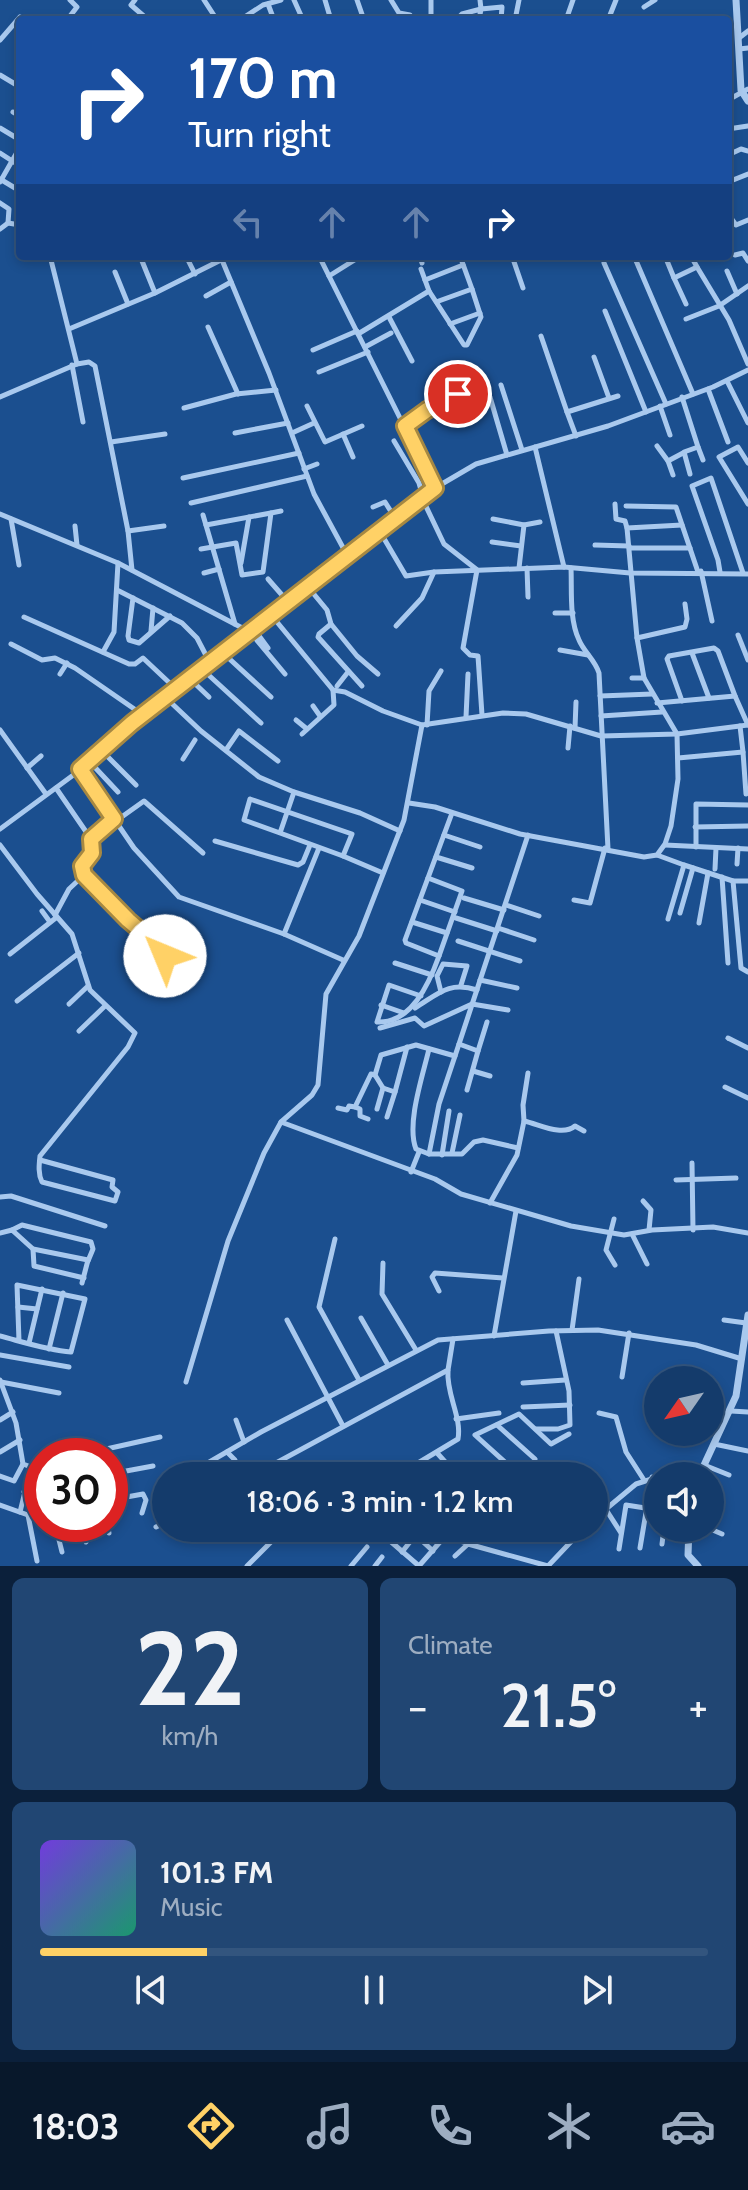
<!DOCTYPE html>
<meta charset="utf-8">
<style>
:root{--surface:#143b6b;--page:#214673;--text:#f1f3f6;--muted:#9dadc1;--line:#33557e;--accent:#ffd166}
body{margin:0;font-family:Cabin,sans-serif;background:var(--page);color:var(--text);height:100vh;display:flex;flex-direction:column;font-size:30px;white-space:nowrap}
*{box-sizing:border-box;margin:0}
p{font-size:26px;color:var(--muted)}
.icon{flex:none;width:44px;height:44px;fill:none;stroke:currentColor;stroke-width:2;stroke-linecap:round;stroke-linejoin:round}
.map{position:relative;height:1566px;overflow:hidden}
.details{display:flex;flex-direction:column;gap:12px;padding:12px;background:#0b203b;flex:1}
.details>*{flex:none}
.hud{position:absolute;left:16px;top:16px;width:716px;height:244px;border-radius:8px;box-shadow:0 4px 12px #0003,0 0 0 2px var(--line);background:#1a4fa0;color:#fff;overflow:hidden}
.needle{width:52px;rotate:236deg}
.tools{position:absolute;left:644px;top:1366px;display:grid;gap:16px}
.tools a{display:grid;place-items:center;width:80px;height:80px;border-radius:50%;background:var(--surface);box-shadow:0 4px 12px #0003,0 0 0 2px var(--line);font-size:40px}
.speed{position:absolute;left:24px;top:1438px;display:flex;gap:16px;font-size:40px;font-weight:700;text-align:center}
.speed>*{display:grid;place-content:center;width:104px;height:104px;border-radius:50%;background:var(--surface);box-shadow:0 4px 12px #0003,0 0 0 2px var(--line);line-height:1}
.speed .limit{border:12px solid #d22;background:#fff;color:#111}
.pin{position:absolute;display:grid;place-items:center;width:68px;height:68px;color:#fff;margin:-34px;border:4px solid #fff;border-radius:50%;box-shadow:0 2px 8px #0007}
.me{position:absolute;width:88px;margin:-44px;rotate:315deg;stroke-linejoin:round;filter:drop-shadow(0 0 6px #0008)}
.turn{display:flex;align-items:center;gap:28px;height:168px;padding:0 40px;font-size:36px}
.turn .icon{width:104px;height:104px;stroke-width:2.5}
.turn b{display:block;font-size:56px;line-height:68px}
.lanes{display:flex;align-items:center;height:76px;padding:0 40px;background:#0003;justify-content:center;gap:40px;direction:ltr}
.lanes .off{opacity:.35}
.big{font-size:60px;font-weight:600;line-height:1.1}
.details .card{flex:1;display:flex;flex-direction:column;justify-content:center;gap:12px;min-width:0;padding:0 28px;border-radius:12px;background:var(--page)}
.details .dial{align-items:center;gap:0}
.dial b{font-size:104px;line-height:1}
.song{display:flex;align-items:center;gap:24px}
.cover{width:96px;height:96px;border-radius:12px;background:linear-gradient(135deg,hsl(260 70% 55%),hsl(160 70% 35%))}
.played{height:8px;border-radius:4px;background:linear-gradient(90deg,var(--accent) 25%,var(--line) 25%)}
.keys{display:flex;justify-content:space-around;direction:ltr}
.heat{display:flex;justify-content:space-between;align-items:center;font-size:44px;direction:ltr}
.details .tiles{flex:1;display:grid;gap:12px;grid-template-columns:1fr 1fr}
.card:last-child{grid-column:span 2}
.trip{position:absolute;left:152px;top:1462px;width:456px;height:80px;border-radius:40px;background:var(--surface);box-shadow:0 4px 12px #0003,0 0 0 2px var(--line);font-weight:600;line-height:80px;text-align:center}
.tabs{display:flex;height:128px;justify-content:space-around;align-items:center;background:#08182b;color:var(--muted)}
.tabs .icon{width:56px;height:56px}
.tabs .on{color:var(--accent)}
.tabs b{font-size:36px;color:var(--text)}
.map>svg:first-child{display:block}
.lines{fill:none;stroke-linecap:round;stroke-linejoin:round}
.minor{stroke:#a9c9ee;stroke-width:5}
.tertiary{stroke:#a9c9ee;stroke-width:7}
.route-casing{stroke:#a68842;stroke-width:20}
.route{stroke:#ffd166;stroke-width:14}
</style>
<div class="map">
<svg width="748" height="1566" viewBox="0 0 748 1566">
<rect width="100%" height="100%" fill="#1b4f8f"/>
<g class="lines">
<!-- minor -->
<g class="minor">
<path d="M135 0 131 5 146 18"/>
<path d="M204 0 217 20"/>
<path d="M294 0 303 20"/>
<path d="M325 0 331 20"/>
<path d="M357 0 364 20"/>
<path d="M391 0 399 13 410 15"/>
<path d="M480 0 481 9 502 7 501 20"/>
<path d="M268 4 274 20"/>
<path d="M644 7 655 0"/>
<path d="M67 20 77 7 70 0"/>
<path d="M240 20 263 5 281 0"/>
<path d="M431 20V0"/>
<path d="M456 20 462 14 481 9 479 20"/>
<path d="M515 20 519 0"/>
<path d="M542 20H544"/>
<path d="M566 20 573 0"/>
<path d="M608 20 616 0"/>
<path d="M739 38 748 31"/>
<path d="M0 40 20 17"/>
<path d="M739 49 748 48"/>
<path d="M0 75 20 87"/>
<path d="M728 100 748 89"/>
<path d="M13 112 20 116"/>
<path d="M0 128 20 140"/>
<path d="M728 129 748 126"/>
<path d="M0 153 20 166"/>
<path d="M728 155 741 149 748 151"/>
<path d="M0 179 20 191"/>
<path d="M0 182 20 147"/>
<path d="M728 182 748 174"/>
<path d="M0 203 9 209 8 223"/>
<path d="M728 214 736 225 748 220"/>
<path d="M0 229 8 223 20 225"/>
<path d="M735 255 743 253 748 261"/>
<path d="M140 256 155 293"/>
<path d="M186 256 195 274"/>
<path d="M319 256 435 488 476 464 608 426 713 387 748 370"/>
<path d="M420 256 422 263"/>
<path d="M460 256 472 289"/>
<path d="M512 256 523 288"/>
<path d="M634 256 693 394"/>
<path d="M665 256 674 278 697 267 729 320 748 364"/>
<path d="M691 256 697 267"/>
<path d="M222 260 269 373 314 494 347 555"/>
<path d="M604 263 666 404"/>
<path d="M421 269 429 291 464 345H467L481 317 472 289 436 302"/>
<path d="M727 271 737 294"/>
<path d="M115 272 128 304"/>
<path d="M329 276 361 256"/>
<path d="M674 278 686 304"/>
<path d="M425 280 463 265"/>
<path d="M206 296 231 282"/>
<path d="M605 311 646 412"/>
<path d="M389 317 412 361"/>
<path d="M686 319 719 306 748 286"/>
<path d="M450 324 480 313"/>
<path d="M208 327 238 394"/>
<path d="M69 329 155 293 229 256"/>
<path d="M358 334 429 291"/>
<path d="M541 336 567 412 618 396"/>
<path d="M365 347 391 333"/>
<path d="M313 350 357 331"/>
<path d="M594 357 609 398"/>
<path d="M77 364 89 362 95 366 128 531 132 570"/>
<path d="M72 365 83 422"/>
<path d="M319 372 368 352"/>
<path d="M727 381 748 423"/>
<path d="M501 385 522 450"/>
<path d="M708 389 728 442"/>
<path d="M0 397 77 364 50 256"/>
<path d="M490 397 507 455"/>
<path d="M682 397 698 447 684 452 690 474"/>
<path d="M307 406 325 442 362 426"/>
<path d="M660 406 670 435"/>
<path d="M184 408 236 394 276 390"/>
<path d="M567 412 576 436"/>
<path d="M405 426 427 410 458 394"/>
<path d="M235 433 288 423"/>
<path d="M292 433 314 423"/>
<path d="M343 434 353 457"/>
<path d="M394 441 419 483 423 497"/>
<path d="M111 442 165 434"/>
<path d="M657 446 668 461"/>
<path d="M535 447 564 567"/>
<path d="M698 447 703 460"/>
<path d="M748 463 738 447 719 457 748 504"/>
<path d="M304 469 317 464"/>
<path d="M673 475 668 461 683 453"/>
<path d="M183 478 299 453"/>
<path d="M422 498 444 544 476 569"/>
<path d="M191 503 307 476"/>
<path d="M626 506 676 507 698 572"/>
<path d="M373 507 385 502 395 518"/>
<path d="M0 514 118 563 250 632 285 674"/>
<path d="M203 515 235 624"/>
<path d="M11 519 19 565"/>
<path d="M493 519 524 525"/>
<path d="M206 525 271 513"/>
<path d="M75 526 77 545"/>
<path d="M627 528 682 525"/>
<path d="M379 530 406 576 434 572 564 567 630 573 748 574"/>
<path d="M128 531 164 526"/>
<path d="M492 542 521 546"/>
<path d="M595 545 629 546"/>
<path d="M630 548H690"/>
<path d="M201 549 236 543 242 575 263 572 271 513 281 511"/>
<path d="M241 563 249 517"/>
<path d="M519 568 524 525 540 522"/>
<path d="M527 568 528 597"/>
<path d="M571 568C572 590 569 619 579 640 584 652 595 660 599 673L608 849"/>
<path d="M477 570 463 648 470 655 478 656 482 715"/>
<path d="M701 571 712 621"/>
<path d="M720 572 718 560 692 486 711 478 743 573"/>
<path d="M204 573 219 569"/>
<path d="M268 579 289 603"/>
<path d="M308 587 327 610 331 624 357 656 378 674"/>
<path d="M117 590 182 623 197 638 210 663"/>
<path d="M133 598 128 636 129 640 139 643 170 616"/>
<path d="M555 613H573"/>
<path d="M272 616 333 690 334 705 302 734"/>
<path d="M24 617 129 664H135L143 658 176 689"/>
<path d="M331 624 319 634 318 637 362 686"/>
<path d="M396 626 422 598 434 572"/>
<path d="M254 629 268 648"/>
<path d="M151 631 153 608"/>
<path d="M738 635 748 660"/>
<path d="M637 638 685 627 687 619 685 604"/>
<path d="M11 644 42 660 55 658 75 668 143 715"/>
<path d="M560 650 588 655"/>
<path d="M103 652 114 632 118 563"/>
<path d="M223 653 271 697"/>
<path d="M692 653 709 698"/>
<path d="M202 669 261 723"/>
<path d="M60 674 67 663"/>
<path d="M189 678 209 697"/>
<path d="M632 678H644"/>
<path d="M337 686 348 672"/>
<path d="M333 690 345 692 383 711 422 725 503 713 526 714 601 736 677 734 748 725"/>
<path d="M600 696 652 694"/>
<path d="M165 697 201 731 259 777 294 792 360 813 400 831"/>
<path d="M682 701 667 659 669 656 714 648 718 651 735 696"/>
<path d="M657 703 735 696 748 725"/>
<path d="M313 706 320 716"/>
<path d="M601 716 662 712"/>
<path d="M466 717 468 674"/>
<path d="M296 720 307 729"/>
<path d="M427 725 429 691 441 671"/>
<path d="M575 728 576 702"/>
<path d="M0 730 46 794"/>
<path d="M568 748 570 726"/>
<path d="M101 750 136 785"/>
<path d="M226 750 239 731 278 761"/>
<path d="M743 752 746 794"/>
<path d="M678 758 743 752 740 726"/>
<path d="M183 759 195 740"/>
<path d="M89 761 118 792"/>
<path d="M27 768 41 756"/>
<path d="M80 769 134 848 179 897 284 934 343 960"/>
<path d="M56 788 91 839 114 819"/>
<path d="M409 803 435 807 520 834 644 857 657 855 665 844 671 826 678 779 677 734 644 678 637 638 627 528 625 521 616 519 615 504"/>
<path d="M116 821 144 801 203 853"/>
<path d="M695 827 748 826"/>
<path d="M0 829 72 776 132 723 435 488"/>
<path d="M280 833 244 820 250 799 352 834 343 856 280 833 294 792"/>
<path d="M444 835 480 847"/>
<path d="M91 839 92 853 82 866 84 875 128 920 164 952V959L151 976"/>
<path d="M215 841 298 865 303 862 310 845"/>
<path d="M0 845 37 894 72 934 90 990 135 1033 128 1047 40 1156C39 1165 38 1174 42 1182L115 1201 118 1192 112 1187 113 1180 40 1160"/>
<path d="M665 845 748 849"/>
<path d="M696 847V804L748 805"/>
<path d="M657 855 684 865 668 919"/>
<path d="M343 856 383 873"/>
<path d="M436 857 472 868"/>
<path d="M737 864 738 848"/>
<path d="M684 865 733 881H748"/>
<path d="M715 869 716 848"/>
<path d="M722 877 728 963"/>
<path d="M428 878 462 891 439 956"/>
<path d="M733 881 741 968 748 972"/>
<path d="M464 898 504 910"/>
<path d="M420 900 455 912"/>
<path d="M574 900 590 903 605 848"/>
<path d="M506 905 539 916"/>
<path d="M42 911 50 922"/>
<path d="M680 913 693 868"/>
<path d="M55 915 69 889 84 875"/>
<path d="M456 918 497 931"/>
<path d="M412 922 447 933"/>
<path d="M699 923 708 873"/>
<path d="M498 928 534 940"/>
<path d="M284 934 319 848"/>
<path d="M458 941 520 961"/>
<path d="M10 954 57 917"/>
<path d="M395 963 432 975"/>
<path d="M480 980 517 988"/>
<path d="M441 992 437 976 443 964 467 966 461 985"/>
<path d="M421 996 389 985 377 1022C411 1024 429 984 439 956L406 943 405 940 452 813"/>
<path d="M17 1001 79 953"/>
<path d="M69 1004 88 986"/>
<path d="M381 1005 404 1013"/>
<path d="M415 1008C438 994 449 981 477 990"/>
<path d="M380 1028 415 1018 424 1026 472 1004 508 1010"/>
<path d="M79 1031 105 1006"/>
<path d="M728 1038 748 1048"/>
<path d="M429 1049C423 1075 406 1124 416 1149L429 1154H462L474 1142 483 1140 518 1148"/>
<path d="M478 1051 487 1022"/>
<path d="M473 1071 490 1076"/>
<path d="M725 1087 748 1098"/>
<path d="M467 1090 478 1051 459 1044 528 835"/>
<path d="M395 1092 407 1047"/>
<path d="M355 1107 360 1109V1116L368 1119"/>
<path d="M338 1108 347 1110 349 1106 355 1107 371 1074 375 1075"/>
<path d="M377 1109 383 1088"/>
<path d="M387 1117 395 1092 383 1088 375 1075 381 1055 416 1045 455 1056"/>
<path d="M524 1121C539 1124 562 1137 575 1126L584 1131"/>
<path d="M281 1122 435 1179 461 1194 571 1226 624 1235 652 1230 713 1227 748 1233"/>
<path d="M452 1153 460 1115"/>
<path d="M429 1154 439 1104 459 1044"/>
<path d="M442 1155 449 1111"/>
<path d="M692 1163 693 1230"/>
<path d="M411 1172 419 1152"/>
<path d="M676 1180 736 1178"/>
<path d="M0 1197 11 1196 105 1226"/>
<path d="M643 1201 651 1210 649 1230"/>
<path d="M490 1203 517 1155 524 1121 523 1105 528 1073"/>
<path d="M614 1219 606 1250 615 1265"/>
<path d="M12 1230 22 1225 91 1242 93 1249 88 1261"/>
<path d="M0 1233 12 1230 33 1249 88 1260 82 1283"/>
<path d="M632 1234 647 1264"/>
<path d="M335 1239 319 1307 359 1380"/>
<path d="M33 1249 34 1266 84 1278"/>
<path d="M383 1263 382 1294 416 1350"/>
<path d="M439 1291 432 1277 435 1273 503 1278"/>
<path d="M18 1307 37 1309"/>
<path d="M361 1318 388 1365"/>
<path d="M287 1320 343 1426"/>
<path d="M724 1320 746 1323"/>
<path d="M572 1330 579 1279"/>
<path d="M0 1336C23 1342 47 1350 71 1352L85 1299 17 1285 19 1341"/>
<path d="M494 1336 516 1211"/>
<path d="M29 1343 42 1289"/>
<path d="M49 1349 63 1293"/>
<path d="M0 1355 69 1367"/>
<path d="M622 1377 629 1333"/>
<path d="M0 1380 16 1423 23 1464 31 1467"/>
<path d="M1 1382 59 1393"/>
<path d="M186 1382 228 1241 264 1153 281 1122 312 1095 318 1085 326 994 359 936 404 820 422 725"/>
<path d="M523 1383 565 1380"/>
<path d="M523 1407 570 1405"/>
<path d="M731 1411 748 1412"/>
<path d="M599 1413 616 1417 626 1452 644 1480"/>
<path d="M456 1419 499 1413"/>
<path d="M0 1420 13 1412"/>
<path d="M236 1420 244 1442"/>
<path d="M497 1425 535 1459"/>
<path d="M536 1429H558L570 1425 569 1391 556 1331"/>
<path d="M714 1444 748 1451"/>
<path d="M0 1452 20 1440"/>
<path d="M227 1452 235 1460"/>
<path d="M438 1454 458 1476"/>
<path d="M75 1456 160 1437"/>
<path d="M206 1464 261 1432 438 1340 549 1331 598 1330 696 1345 742 1359"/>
<path d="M704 1465 729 1475"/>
<path d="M31 1467 42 1464"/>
<path d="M517 1473 475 1435 519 1414 551 1444 569 1434"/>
<path d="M110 1474 153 1466"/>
<path d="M398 1475 458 1439C462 1417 446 1394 448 1371"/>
<path d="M0 1476 14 1481 23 1464"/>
<path d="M252 1476 448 1370 453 1339"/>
<path d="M543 1476 550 1472 555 1476"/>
<path d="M665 1476H683"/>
<path d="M24 1492 42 1488"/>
<path d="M110 1500 143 1494 146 1500 142 1513"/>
<path d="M0 1505 28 1515 42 1513"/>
<path d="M605 1508 621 1533"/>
<path d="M20 1512 31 1467"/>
<path d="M28 1515 37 1561"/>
<path d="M114 1517 119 1498"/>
<path d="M594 1519 636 1484 658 1477"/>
<path d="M55 1524 62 1552"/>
<path d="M81 1524 86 1542"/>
<path d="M107 1524 109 1533"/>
<path d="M156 1527 166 1522"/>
<path d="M375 1528 419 1566 447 1534"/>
<path d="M408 1528 433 1551"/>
<path d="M440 1528 453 1539 467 1543"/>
<path d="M552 1528 576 1535"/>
<path d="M708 1528 722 1534"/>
<path d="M662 1544 664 1528"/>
<path d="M640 1548 652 1477"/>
<path d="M619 1549 626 1505 658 1510"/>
<path d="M402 1552 421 1528"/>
<path d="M455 1556 468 1544 548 1566"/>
<path d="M247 1566 285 1528"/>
<path d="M351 1566 367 1547"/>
<path d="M375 1566 382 1557"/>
<path d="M548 1566 584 1528"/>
</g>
<!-- tertiary -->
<g class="tertiary">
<path d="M736 0 741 90 748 101"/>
<path d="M699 1476 736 1396 748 1315"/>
<path d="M689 1528 688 1555 698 1566"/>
</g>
</g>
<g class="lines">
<defs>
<path id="route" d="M165 956 162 949 128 920 84 875 82 866 92 853 91 839 114 819 80 769 132 723 435 488 405 426 427 410 458 394"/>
</defs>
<!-- route casing -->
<use href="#route" class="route-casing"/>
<!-- route -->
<use href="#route" class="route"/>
</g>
</svg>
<div class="tools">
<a><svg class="needle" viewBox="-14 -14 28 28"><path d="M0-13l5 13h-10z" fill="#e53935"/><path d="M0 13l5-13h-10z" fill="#9dadc1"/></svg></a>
<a><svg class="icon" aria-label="sound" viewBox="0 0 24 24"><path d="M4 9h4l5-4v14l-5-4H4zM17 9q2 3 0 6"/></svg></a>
</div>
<div class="speed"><div class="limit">30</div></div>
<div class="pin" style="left:458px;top:394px;background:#d93025"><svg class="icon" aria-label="arrive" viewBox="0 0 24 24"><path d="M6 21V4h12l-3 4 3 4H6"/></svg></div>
<svg class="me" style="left:165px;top:956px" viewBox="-20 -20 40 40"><circle r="19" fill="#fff"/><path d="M0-13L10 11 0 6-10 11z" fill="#ffd166"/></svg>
<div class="trip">18:06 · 3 min · 1.2 km</div>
<div class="hud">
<div class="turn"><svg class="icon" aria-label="right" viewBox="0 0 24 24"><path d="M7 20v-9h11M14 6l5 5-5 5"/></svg><div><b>170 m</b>Turn right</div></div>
<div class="lanes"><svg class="icon off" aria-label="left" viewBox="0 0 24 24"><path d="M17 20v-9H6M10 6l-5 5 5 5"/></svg><svg class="icon off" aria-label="ahead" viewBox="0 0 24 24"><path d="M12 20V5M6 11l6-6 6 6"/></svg><svg class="icon off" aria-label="ahead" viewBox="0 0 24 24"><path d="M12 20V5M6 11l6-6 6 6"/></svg><svg class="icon" aria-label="right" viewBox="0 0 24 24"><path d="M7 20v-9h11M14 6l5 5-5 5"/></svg></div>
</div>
</div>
<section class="details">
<div class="tiles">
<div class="card dial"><b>22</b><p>km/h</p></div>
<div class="card"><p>Climate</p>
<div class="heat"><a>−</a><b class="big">21.5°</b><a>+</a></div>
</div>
<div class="card">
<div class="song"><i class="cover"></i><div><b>101.3 FM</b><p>Music</p></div></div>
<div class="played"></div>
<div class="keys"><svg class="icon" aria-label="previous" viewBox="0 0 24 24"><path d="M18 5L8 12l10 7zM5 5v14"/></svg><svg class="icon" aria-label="pause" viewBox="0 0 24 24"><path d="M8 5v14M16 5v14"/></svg><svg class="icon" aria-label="next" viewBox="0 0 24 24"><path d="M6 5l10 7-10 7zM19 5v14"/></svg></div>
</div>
</div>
</section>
<nav class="tabs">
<b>18:03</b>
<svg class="icon on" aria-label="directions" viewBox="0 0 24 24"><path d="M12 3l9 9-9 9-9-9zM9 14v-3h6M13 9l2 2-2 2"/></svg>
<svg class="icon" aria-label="music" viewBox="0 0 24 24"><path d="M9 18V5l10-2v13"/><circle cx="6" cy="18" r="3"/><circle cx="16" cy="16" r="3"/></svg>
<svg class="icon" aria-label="phone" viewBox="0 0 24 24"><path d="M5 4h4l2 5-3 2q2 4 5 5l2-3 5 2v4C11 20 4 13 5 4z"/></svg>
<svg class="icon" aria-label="climate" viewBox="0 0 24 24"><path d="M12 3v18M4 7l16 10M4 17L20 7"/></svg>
<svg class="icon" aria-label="car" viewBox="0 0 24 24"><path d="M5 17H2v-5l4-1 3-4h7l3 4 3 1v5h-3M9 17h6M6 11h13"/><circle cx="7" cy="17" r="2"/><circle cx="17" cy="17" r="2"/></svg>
</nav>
